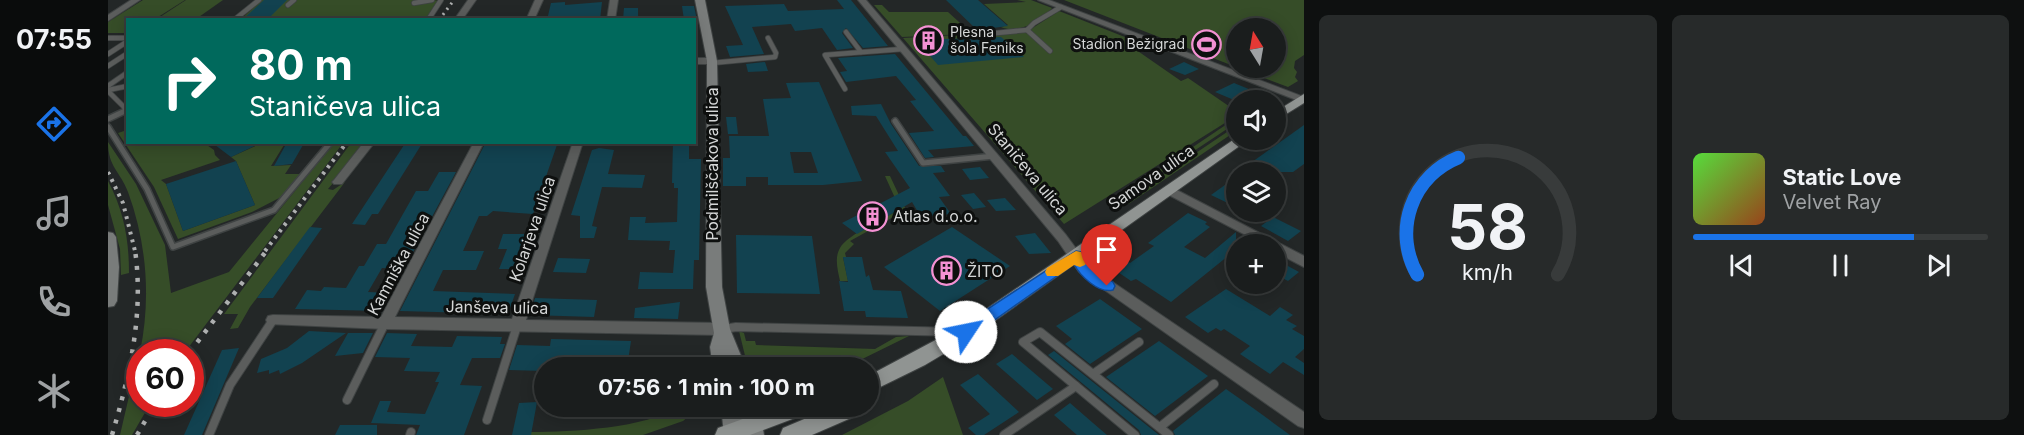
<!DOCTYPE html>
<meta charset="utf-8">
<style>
:root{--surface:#1a1d1d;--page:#272a2a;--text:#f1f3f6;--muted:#9fa2a4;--line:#383b3b;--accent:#1a73e8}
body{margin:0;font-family:Inter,sans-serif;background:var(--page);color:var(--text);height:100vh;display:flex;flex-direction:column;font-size:22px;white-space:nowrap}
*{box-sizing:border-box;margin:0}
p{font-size:20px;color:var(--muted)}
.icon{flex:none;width:33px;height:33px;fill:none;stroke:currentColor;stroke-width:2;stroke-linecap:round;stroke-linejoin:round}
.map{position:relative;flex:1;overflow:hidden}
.drawer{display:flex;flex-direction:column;gap:15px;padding:15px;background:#0e1010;width:720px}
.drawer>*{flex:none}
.guide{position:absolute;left:18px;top:18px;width:570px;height:126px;border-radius:0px;box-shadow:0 3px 15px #0003,0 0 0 2px var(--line);background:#00695c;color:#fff;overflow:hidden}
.needle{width:39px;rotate:349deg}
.fabs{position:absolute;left:1118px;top:18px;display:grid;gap:12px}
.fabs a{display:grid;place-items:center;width:60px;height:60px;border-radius:50%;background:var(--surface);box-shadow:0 3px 15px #0003,0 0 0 2px var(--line);font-size:30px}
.speed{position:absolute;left:18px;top:339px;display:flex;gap:12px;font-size:30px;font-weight:700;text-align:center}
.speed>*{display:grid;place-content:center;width:78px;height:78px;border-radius:50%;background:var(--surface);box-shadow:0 3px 15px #0003,0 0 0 2px var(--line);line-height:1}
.speed .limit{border:9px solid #d22;background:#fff;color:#111}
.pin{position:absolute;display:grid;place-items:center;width:51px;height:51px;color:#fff;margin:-62px -26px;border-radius:50% 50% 50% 0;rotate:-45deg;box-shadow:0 0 6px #0007}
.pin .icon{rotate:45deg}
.me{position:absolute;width:66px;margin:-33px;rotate:56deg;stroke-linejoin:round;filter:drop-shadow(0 0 4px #0008)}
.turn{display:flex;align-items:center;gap:21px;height:126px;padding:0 24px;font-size:27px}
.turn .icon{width:78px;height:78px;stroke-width:2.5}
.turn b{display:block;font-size:42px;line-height:51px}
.drawer .tile{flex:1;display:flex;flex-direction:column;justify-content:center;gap:9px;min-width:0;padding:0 21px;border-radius:9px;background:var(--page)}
.drawer .dial{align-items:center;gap:0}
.dial svg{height:156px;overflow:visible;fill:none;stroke:var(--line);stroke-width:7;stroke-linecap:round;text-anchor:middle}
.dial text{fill:var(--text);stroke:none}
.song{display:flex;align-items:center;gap:18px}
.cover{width:72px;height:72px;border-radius:9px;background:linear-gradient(135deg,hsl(110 70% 55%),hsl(20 70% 35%))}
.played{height:6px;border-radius:3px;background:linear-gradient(90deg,var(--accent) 75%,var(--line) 75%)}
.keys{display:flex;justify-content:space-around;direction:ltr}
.drawer .tiles{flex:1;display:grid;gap:15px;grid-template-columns:repeat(2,1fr)}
.trip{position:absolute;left:426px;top:357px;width:345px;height:60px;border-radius:30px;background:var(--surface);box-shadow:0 3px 15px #0003,0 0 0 2px var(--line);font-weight:700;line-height:60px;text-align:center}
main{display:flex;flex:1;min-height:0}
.tabs{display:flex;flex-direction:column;width:108px;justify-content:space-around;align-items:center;background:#0a0c0c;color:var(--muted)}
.tabs .icon{width:42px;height:42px}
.tabs .on{color:var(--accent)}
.tabs b{font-size:27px;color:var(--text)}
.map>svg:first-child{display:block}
.green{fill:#364d28}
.building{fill:#124250;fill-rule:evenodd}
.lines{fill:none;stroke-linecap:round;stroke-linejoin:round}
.lane-far2-casing{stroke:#3f4343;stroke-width:6}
.lane-far1-casing{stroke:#3f4343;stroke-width:8}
.lane-casing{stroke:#3f4343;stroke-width:10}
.street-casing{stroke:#3f4343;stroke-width:2}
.secondary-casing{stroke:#3f4343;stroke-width:2}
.primary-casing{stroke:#3f4343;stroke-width:2}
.lane-far2{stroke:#5b5d5c;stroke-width:4.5}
.lane-far1{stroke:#5b5d5c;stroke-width:5}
.lane{stroke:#5b5d5c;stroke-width:8}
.street{fill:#5b5d5c;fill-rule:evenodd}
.secondary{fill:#797c7b;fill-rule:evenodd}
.primary{fill:#909492;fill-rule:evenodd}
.rail-far2{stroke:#aeb0b0;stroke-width:3;stroke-dasharray:2 4.5;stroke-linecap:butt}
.rail-far1{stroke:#aeb0b0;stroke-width:4;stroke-dasharray:3 5;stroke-linecap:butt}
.rail{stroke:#aeb0b0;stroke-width:4.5;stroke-dasharray:4 8;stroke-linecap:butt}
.route{fill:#1a73e8;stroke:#114b97;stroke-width:1.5}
.slow{fill:#f59e0b}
.labels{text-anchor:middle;stroke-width:6;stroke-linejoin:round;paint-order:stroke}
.far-poi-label{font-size:14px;fill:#d5d7d7;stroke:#0e100f;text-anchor:start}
.street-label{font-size:16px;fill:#d5d7d7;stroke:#0e100f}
.poi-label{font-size:16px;fill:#d5d7d7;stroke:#0e100f;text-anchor:start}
</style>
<main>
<nav class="tabs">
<b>07:55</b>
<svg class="icon on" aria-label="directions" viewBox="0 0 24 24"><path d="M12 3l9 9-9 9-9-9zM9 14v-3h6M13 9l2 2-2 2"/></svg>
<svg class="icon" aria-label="music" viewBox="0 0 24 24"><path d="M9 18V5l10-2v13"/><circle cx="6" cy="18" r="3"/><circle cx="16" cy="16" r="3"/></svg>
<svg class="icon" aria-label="phone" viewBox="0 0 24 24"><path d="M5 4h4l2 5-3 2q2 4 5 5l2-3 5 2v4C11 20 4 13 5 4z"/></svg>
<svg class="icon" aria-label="climate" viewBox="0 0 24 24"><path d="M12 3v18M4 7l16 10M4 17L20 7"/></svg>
</nav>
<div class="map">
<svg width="1196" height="435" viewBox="0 0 1196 435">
<rect width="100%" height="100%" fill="#232727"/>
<!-- green -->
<g class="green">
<path d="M35 0H77L47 19 20 20 19 33H0V22Z"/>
<path d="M78 0H115L88 19H49Z"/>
<path d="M154 0H326L331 1 318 19 132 20Z"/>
<path d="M909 0H923L944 8C934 22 908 34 893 27L900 25 876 4 918 2Z"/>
<path d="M956 0H1196V55L1187 61 1186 68 1189 72 1187 77 1190 81 1180 87 1130 68H1167V28H1128V67Z"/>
<path d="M766 5H774L781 12H840L862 32 858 34 794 37Z"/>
<path d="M951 11 1037 45 1024 47 1073 81 1080 78 1128 111V116L956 224 795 38 920 31Z"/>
<path d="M1128 118V123L1009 202 1005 201Z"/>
<path d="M1128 126V131L1022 203 1013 207 1012 204Z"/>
<path d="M19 130 20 142 96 143 106 150 107 155 112 160 53 180 58 184 75 231 147 205 128 161 123 157 154 143H201L176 145 163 166 183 165 177 174H194L177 195 144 212 70 239 46 187 10 133Z"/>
<path d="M0 142 28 184 57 245 63 293 121 272 226 143H235L77 352H32C43 299 39 244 20 192 12 171 0 167 0 142Z"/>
<path d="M243 143H259L220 189 225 190 237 182 142 307 130 328 122 329 130 314H116Z"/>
<path d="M777 176H782L798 210 742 241 746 244 737 253 738 257H735L740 281H732C730 271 726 258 732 248 740 234 776 219 792 209Z"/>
<path d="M0 181C16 211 21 240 21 273L13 275 12 249 0 205Z"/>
<path d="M631 331 636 333 638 341H647L648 345 767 349 788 337 801 336 738 367 640 368Z"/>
<path d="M31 353 32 404H42L24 435H12Z"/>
<path d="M835 377 855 435H734L800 401Z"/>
<path d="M571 407H592L575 421 535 435H423V432C464 432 537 428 571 407Z"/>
</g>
<!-- building -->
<g class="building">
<path d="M156 0H179L159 20H134Z"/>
<path d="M729 0H743L780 46 755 48 738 28 734 33 745 48 729 50 714 28 687 31 683 24 644 27 656 54 622 57 618 46 635 45 617 6 676 4 680 11 736 9Z"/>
<path d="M838 0H870L900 26 869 30Z"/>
<path d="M457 2V5L494 2 492 20H439L443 3Z"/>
<path d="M574 6H586L589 20H576Z"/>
<path d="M516 8H530V18L515 20Z"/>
<path d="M893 37 916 57 830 65 808 40Z"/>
<path d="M787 54 855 136H858L866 146 820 150 826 157 817 158 801 133 826 131 802 101 808 100 788 76 738 82 732 72 739 71 730 58Z"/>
<path d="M657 62 660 71 640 72 638 64Z"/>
<path d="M1076 62 1091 69 1077 75 1061 69Z"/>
<path d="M711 82 754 181 715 185H660V177H638V186H615V158H622L621 136H661L655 99 683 98 678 83ZM682 152H703L710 173H686Z"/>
<path d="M1126 83 1168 100H1126L1107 92Z"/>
<path d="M773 104 783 124 811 166H833L837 172 825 173 842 196 831 197 843 214 813 217 804 202 749 234 734 223 802 188 777 152 790 151 768 116 744 115 743 106Z"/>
<path d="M618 117H628L630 134H620Z"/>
<path d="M1196 125V164L1185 172H1130Z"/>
<path d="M103 142H155L123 157Z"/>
<path d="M298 142H315L270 214H264L257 225 244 224Z"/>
<path d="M378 142H450L425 214 385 211 379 216H371L355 251H376L368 270H335L325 291 407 294 400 314 292 311Z"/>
<path d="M565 142H581V159H593L591 260H586L585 289H530L532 272 565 273 567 250H561L562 241 520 240 522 217H538L537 223 569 222 570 188H566V183H564Z"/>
<path d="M195 145 184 164 166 166 177 146Z"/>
<path d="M491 148 506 150 500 174 537 175 534 188 494 187 484 226 489 227 486 238H472V216L463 215 484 150Z"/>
<path d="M128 161 147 205 75 231 58 184Z"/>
<path d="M872 167 881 178 862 180 854 169Z"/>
<path d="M331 172H348L296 269 274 268 260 292 283 293 274 311 187 309 199 290 213 291 216 287 238 288 251 266H256L269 244H278L308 191H320Z"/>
<path d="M1128 177V207L1103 195Z"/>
<path d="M866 193 878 207 865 209 853 195Z"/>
<path d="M897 198 908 210 888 211 879 200Z"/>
<path d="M1080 213 1099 222 1097 224 1102 227 1076 247 1097 258 1128 232V260L1120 256 1063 302 1028 279 1023 281 1004 268 1018 260 1022 263 1046 246 1040 243Z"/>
<path d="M1165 217 1193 231 1180 241 1153 226Z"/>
<path d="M202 227 214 228 165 298H149Z"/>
<path d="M844 227 902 266 832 311 776 267Z"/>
<path d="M927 233 943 253 921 254 907 236Z"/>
<path d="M395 234H418L407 269H391L399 249H390Z"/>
<path d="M628 235 704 236 712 294 629 293Z"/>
<path d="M735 257H754L758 277 761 275 765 290 793 291 800 318 758 317 757 311H736L731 281 740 282Z"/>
<path d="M450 258 482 259 478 273 445 272Z"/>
<path d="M1167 259 1191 272 1180 281 1167 274Z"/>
<path d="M1118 289 1162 316 1172 307 1185 315 1178 320 1189 326 1184 329 1196 336V349L1187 357 1196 363V375L1175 362 1162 374 1132 354 1142 346 1116 329 1113 331 1108 328 1100 333 1077 317Z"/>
<path d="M427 298 489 300 486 317 422 315Z"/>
<path d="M992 299 1034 329 982 364 957 344 964 339 948 326Z"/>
<path d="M572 302 570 319 526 318 527 308Z"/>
<path d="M201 331 238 333 194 363 172 374 171 370 161 374V370L149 373 153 359 179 348Z"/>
<path d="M240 333H265L255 353 227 356Z"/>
<path d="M279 333 309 334 303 346 344 347 349 336 394 337 392 344H397L392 358H364L352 385 374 386 356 435H308L312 425 263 423 272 401H283L279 412 317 414 331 382H327L332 372 296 371 302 358 267 357Z"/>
<path d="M443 339 523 341 519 368H501L502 363 480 362 475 368H436V371L401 370 409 345 442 346Z"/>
<path d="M1051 341 1100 376 1047 416 998 377Z"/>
<path d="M131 348 94 435H76L114 350Z"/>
<path d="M946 351 1051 435H1033L1031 430 940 355Z"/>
<path d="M904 354 945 389 929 400 888 364Z"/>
<path d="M870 374 911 412 876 435H868L860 428 882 414 852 385Z"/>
<path d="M1118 389 1145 408 1182 435H1067L1065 431Z"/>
<path d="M429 402 423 435H404L411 403Z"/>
<path d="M962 403 985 423 999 435H969L946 415Z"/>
<path d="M232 425H269V435H227Z"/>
</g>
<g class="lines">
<defs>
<g id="lane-far2">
<path d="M306 3 324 0"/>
<path d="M180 5 186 0"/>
<path d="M126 20 151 0"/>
<path d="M320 20 333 0"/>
<path d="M919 30 942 51"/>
<path d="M738 32 753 52"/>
<path d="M868 35 919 30 926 23 953 7"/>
<path d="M0 38H20"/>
<path d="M0 54 20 41"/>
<path d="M604 63 667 57 668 53 660 38"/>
<path d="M0 66 20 53"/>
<path d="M0 86 20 72"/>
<path d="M737 89 717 55 795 49"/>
<path d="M0 90 20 86"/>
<path d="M0 91 18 109"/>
</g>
<g id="lane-far1">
<path d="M0 119 19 110 17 108"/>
<path d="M787 121 815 163 886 156"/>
<path d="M0 127 39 189 65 247 166 210 223 142"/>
</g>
<g id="lane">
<path d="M616 329 628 327 851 332"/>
<path d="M985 374 1031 342"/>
<path d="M239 400 277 323"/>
<path d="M379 420 409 326"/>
<path d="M1052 427 1106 384"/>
<path d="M101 435 122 385 165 320"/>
<path d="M302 435 303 432"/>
<path d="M896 435 968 386"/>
<path d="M1027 435 915 342 932 332 1061 435"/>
</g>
<g id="street">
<path d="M23 0H32L0 21V15Z"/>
<path d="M360 0H368L354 20H346Z"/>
<path d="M427 0H435L426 20H418Z"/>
<path d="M502 0H510L507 20H499Z"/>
<path d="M750 0H758L958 235 981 266 1196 412V428L1190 426 971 272 950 241Z"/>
<path d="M930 0H941L1196 97V103Z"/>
<path d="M586 58H604L608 61 604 64H586Z"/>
<path d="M256 142H267L234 184H226L224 182 226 180Z"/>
<path d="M366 142H376L287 317 404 319 465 142H475L418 320 613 323 618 325 620 329 618 333 613 335 277 329 160 324 158 320 160 316 165 315 273 317Z"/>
<path d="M1061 186 1196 256V267L1167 252V244H1155L1057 193 1055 190Z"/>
</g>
<g id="secondary">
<path d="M587 0H597L609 61 614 287 622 329 638 368H605L602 347 606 333 598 287 599 61Z"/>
<path d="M0 232 5 233 8 237 11 267 9 301 6 306 0 307Z"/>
<path d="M613 406H651L656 435H616Z"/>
</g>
<g id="primary">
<path d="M1196 94V103L1167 121V112Z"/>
<path d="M1128 138 1140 140 864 337 817 365 760 393V376L852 327Z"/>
<path d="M670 406H706L703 412 642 435H607L610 428Z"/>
<path d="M727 406H760L757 412 704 435H672L675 428Z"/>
</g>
</defs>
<!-- lane-far2 casing -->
<use href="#lane-far2" class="lane-far2-casing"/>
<!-- lane-far1 casing -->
<use href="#lane-far1" class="lane-far1-casing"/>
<!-- lane casing -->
<use href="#lane" class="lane-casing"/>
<!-- street casing -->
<use href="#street" class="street-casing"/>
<!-- secondary casing -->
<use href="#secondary" class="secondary-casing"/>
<!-- primary casing -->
<use href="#primary" class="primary-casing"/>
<!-- lane-far2 -->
<use href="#lane-far2" class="lane-far2"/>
<!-- lane-far1 -->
<use href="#lane-far1" class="lane-far1"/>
<!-- lane -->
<use href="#lane" class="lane"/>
<!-- street -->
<use href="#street" class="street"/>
<!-- secondary -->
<use href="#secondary" class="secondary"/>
<!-- primary -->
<use href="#primary" class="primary"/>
<!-- rail-far2 -->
<path class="rail-far2" d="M331 20 346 0"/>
<!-- rail-far1 -->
<g class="rail-far1">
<path d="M0 172 15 203 27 251"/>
<path d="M157 251 239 142"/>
</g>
<!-- rail -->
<g class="rail">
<path d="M82 352 159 250"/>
<path d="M4 435C22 374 36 313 27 250"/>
<path d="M29 435 47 404"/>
</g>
</g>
<!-- route -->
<path class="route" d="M968 251 973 252 981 266 1005 282 1007 286 1005 290C991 294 972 276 966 264L864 336 858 338 852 336 850 332 852 327Z"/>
<!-- slow -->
<path class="slow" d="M968 251 973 252 979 262 977 265 972 267 966 265 950 276H939L937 272 939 268Z"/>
<!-- icons -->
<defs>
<symbol id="building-ring" viewBox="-11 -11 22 22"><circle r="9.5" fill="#0e100f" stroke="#f491d3" stroke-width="1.5"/><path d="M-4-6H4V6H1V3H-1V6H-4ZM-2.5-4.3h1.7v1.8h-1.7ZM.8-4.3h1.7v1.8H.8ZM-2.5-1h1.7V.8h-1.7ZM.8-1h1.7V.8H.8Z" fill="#f491d3"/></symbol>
<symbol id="stadium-ring" viewBox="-11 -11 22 22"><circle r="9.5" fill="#0e100f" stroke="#f491d3" stroke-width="1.5"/><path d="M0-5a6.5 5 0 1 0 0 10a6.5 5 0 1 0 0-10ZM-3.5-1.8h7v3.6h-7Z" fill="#f491d3"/></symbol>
</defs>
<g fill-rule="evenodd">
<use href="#building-ring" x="804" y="24" width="33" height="33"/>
<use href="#stadium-ring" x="1082" y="28" width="33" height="33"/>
<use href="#building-ring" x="748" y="200" width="33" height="33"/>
<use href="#building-ring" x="822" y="254" width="33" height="33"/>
</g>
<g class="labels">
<!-- far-poi labels -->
<g class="far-poi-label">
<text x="842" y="37">Plesna<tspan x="842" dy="16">šola Feniks</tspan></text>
<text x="1077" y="49" text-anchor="end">Stadion Bežigrad</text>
</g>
<!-- street labels -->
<g class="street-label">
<text transform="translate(604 164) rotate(-90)" y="6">Podmilščakova ulica</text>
<text transform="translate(920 169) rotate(50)" y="6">Staničeva ulica</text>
<text transform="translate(1043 177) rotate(-35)" y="6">Samova ulica</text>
<text transform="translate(424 229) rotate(-71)" y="6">Kolarjeva ulica</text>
<text transform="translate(290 264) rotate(-62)" y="6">Kamniška ulica</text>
<text transform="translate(389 307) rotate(1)" y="6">Janševa ulica</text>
</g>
<!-- poi labels -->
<g class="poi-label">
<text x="785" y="222">Atlas d.o.o.</text>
<text x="859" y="277">ŽITO</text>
</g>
</g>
</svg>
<div class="fabs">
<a><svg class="needle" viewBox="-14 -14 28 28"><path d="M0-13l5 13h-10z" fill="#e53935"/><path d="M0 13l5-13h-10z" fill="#9fa2a4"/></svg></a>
<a><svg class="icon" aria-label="sound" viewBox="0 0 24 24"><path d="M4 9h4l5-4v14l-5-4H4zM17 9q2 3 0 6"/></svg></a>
<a><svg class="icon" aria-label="layers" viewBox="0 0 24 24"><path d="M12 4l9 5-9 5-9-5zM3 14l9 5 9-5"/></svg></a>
<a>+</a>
</div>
<div class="speed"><div class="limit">60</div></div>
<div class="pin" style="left:999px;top:286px;background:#d93025"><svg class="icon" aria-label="arrive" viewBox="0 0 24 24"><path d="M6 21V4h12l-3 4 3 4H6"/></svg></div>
<svg class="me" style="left:858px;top:332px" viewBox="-20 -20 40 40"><circle r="19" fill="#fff"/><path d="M0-13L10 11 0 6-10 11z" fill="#1a73e8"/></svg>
<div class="trip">07:56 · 1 min · 100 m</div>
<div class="guide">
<div class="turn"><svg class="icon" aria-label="right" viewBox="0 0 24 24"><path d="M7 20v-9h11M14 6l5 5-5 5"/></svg><div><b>80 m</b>Staničeva ulica</div></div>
</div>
</div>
<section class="drawer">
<div class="tiles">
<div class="tile dial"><svg viewBox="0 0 100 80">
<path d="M14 69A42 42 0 1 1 86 69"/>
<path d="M14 69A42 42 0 0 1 35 9" stroke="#1a73e8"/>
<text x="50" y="56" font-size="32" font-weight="700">58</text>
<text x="50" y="72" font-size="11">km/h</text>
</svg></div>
<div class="tile">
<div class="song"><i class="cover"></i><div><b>Static Love</b><p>Velvet Ray</p></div></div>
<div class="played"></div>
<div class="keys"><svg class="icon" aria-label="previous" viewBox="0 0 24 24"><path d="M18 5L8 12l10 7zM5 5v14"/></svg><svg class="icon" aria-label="pause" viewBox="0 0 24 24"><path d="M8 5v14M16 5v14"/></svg><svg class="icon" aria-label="next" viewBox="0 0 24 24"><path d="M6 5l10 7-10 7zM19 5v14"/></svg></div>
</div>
</div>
</section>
</main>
